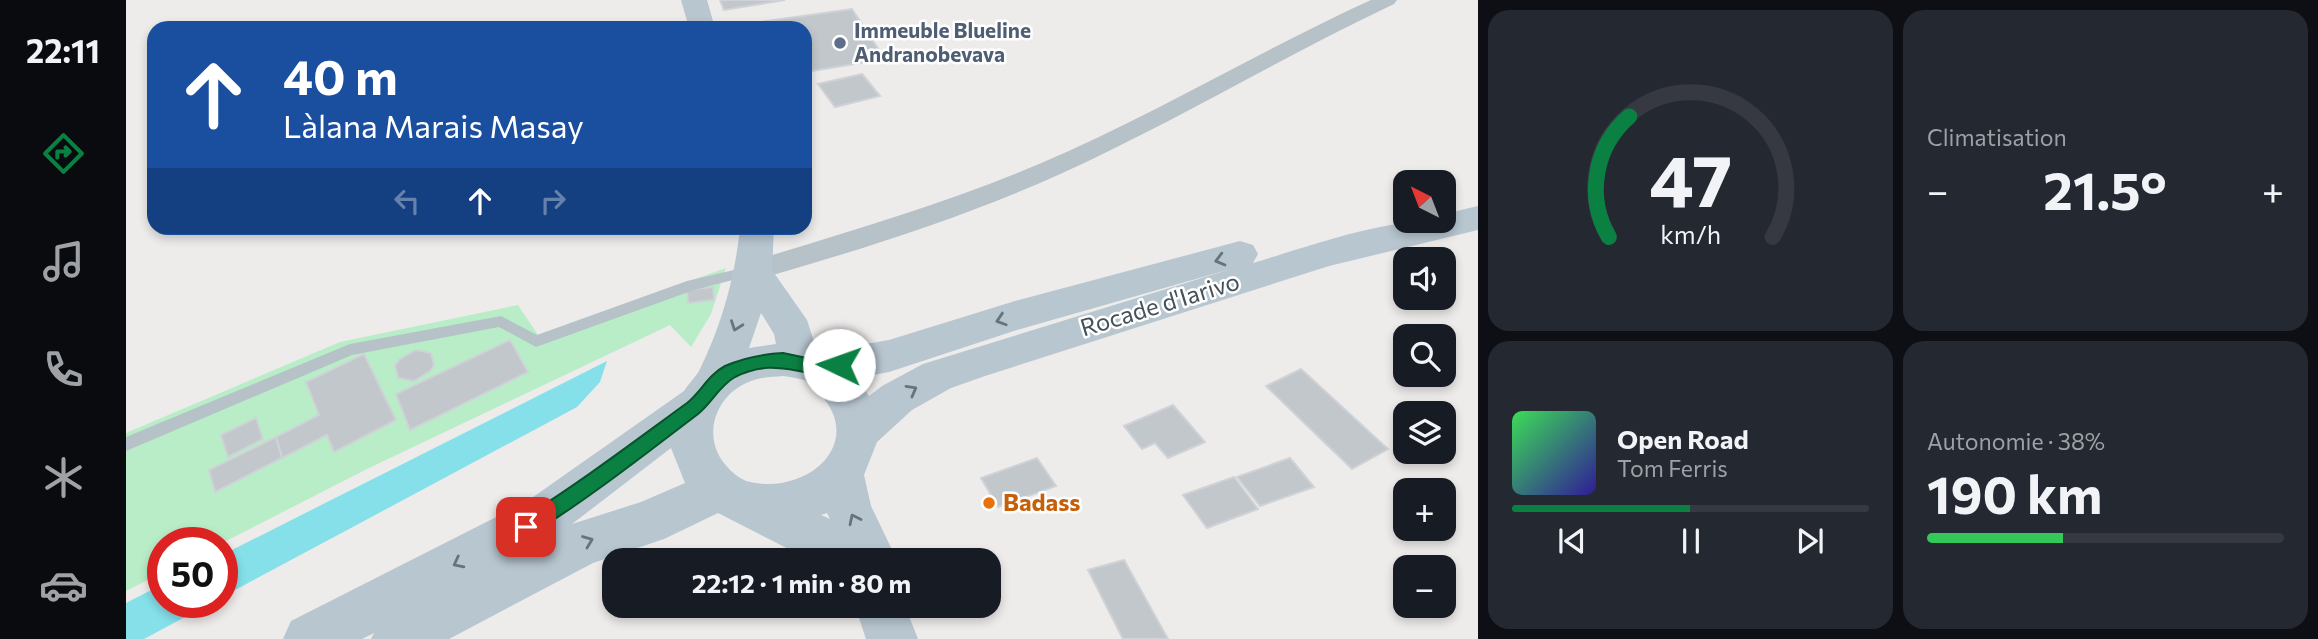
<!DOCTYPE html>
<html lang="fr">
<meta charset="utf-8">
<style>
:root{--surface:#171b24;--page:#242831;--text:#f1f3f6;--muted:#9ea1a6;--line:#363941;--accent:#0b8043}
body{margin:0;font-family:Commissioner,sans-serif;background:var(--page);color:var(--text);height:100vh;display:flex;flex-direction:column;font-size:26px;white-space:nowrap}
*{box-sizing:border-box;margin:0}
p{font-size:23px;color:var(--muted)}
.icon{flex:none;width:38px;height:38px;fill:none;stroke:currentColor;stroke-width:2;stroke-linecap:round;stroke-linejoin:round}
.map{position:relative;flex:1;overflow:hidden}
.drawer{display:flex;flex-direction:column;gap:10px;padding:10px;background:#0d0f14;width:840px}
.drawer>*{flex:none}
.top-card{position:absolute;left:21px;top:21px;width:665px;height:214px;border-radius:21px;box-shadow:0 4px 10px #0003;background:#1a4fa0;color:#fff;overflow:hidden}
.needle{width:46px;rotate:318deg}
.controls{position:absolute;left:1267px;top:170px;display:grid;gap:14px}
.controls a{display:grid;place-items:center;width:63px;height:63px;border-radius:14px;background:var(--surface);box-shadow:0 4px 10px #0003;font-size:35px}
.speed{position:absolute;left:21px;top:527px;display:flex;gap:14px;font-size:35px;font-weight:700;text-align:center}
.speed>*{display:grid;place-content:center;width:91px;height:91px;border-radius:50%;background:var(--surface);box-shadow:0 4px 10px #0003;line-height:1}
.speed .limit{border:10px solid #d22;background:#fff;color:#111}
.pin{position:absolute;display:grid;place-items:center;width:60px;height:60px;color:#fff;margin:-30px;border-radius:14px;box-shadow:0 4px 10px #0006}
.me{position:absolute;width:77px;margin:-38px;rotate:273deg;stroke-linejoin:round;filter:drop-shadow(0 0 5px #0008)}
.turn{display:flex;align-items:center;gap:24px;height:147px;padding:0 21px;font-size:32px}
.turn .icon{width:91px;height:91px;stroke-width:2.5}
.turn b{display:block;font-size:49px;line-height:60px}
.lanes{display:flex;align-items:center;height:66px;padding:0 21px;background:#0003;justify-content:center;gap:35px;direction:ltr}
.lanes .off{opacity:.35}
.big{font-size:52px;font-weight:700;line-height:1.1}
.drawer .card{flex:1;display:flex;flex-direction:column;justify-content:center;gap:10px;min-width:0;padding:0 24px;border-radius:21px;background:var(--page)}
.drawer .dial{align-items:center;gap:0}
.dial svg{height:182px;overflow:visible;fill:none;stroke:var(--line);stroke-width:7;stroke-linecap:round;text-anchor:middle}
.dial text{fill:var(--text);stroke:none}
.song{display:flex;align-items:center;gap:21px}
.cover{width:84px;height:84px;border-radius:10px;background:linear-gradient(135deg,hsl(130 70% 55%),hsl(250 70% 35%))}
.played{height:7px;border-radius:4px;background:linear-gradient(90deg,var(--accent) 50%,var(--line) 50%)}
.keys{display:flex;justify-content:space-around;direction:ltr}
.heat{display:flex;justify-content:space-between;align-items:center;font-size:38px;direction:ltr}
.charge{height:10px;border-radius:5px;background:linear-gradient(90deg,#34c759 38%,var(--line) 0)}
.drawer .tiles{flex:1;display:grid;gap:10px;grid-template-columns:repeat(2,1fr)}
.trip{position:absolute;left:476px;top:548px;width:399px;height:70px;border-radius:21px;background:var(--surface);box-shadow:0 4px 10px #0003;font-weight:700;line-height:70px;text-align:center}
main{display:flex;flex:1;min-height:0}
.tabs{display:flex;flex-direction:column;width:126px;justify-content:space-around;align-items:center;background:#090b0e;color:var(--muted)}
.tabs .icon{width:49px;height:49px}
.tabs .on{color:var(--accent)}
.tabs b{font-size:32px;color:var(--text)}
.map>svg:first-child{display:block}
.green{fill:#b8edc7}
.water{fill:#85e0ea}
.building{fill:#c2c7cb;stroke:#cfd2d7;stroke-width:2}
.lines{fill:none;stroke-linecap:round;stroke-linejoin:round}
.lane{fill:#b6c2c8;fill-rule:evenodd}
.street{fill:#b6c2c8;fill-rule:evenodd}
.secondary{fill:#b8c6d0;fill-rule:evenodd}
.oneway{stroke:#67747c}
.route{fill:#0b8043;stroke:#07532c;stroke-width:2}
.service-dot{fill:#5c6f8a;stroke:#fff;stroke-width:2.5}
.food-dot{fill:#e8710a;stroke:#fff;stroke-width:2.5}
.labels{text-anchor:middle;stroke-width:5;stroke-linejoin:round;paint-order:stroke}
.far-service-label{font-size:21px;font-weight:bold;fill:#4e5e75;stroke:#fff;text-anchor:start}
.street-label{font-size:24px;fill:#445158;stroke:#fff}
.food-label{font-size:24px;font-weight:bold;fill:#c56008;stroke:#fff;text-anchor:start}
</style>
<main>
<nav class="tabs">
<b>22:11</b>
<svg class="icon on" aria-label="directions" viewBox="0 0 24 24"><path d="M12 3l9 9-9 9-9-9zM9 14v-3h6M13 9l2 2-2 2"/></svg>
<svg class="icon" aria-label="music" viewBox="0 0 24 24"><path d="M9 18V5l10-2v13"/><circle cx="6" cy="18" r="3"/><circle cx="16" cy="16" r="3"/></svg>
<svg class="icon" aria-label="phone" viewBox="0 0 24 24"><path d="M5 4h4l2 5-3 2q2 4 5 5l2-3 5 2v4C11 20 4 13 5 4z"/></svg>
<svg class="icon" aria-label="climate" viewBox="0 0 24 24"><path d="M12 3v18M4 7l16 10M4 17L20 7"/></svg>
<svg class="icon" aria-label="car" viewBox="0 0 24 24"><path d="M5 17H2v-5l4-1 3-4h7l3 4 3 1v5h-3M9 17h6M6 11h13"/><circle cx="7" cy="17" r="2"/><circle cx="17" cy="17" r="2"/></svg>
</nav>
<div class="map">
<svg width="1352" height="639" viewBox="0 0 1352 639">
<rect width="100%" height="100%" fill="#eeebeb"/>
<!-- green -->
<path class="green" d="M600 268 585 314 565 347 544 325 243 468 96 543 37 542V572L0 591V433L214 342 392 305 412 335Z"/>
<!-- water -->
<g class="water">
<path d="M481 361 474 382 451 407 96 597V555Z"/>
<path d="M37 584V602H87L18 639H0V603Z"/>
</g>
<!-- building -->
<g class="building">
<path d="M594 0H659L598 10Z"/>
<path d="M726 9 759 59 679 72V28H628L627 23Z"/>
<path d="M736 74 754 96 709 107 692 84Z"/>
<path d="M587 287 588 300 562 303 561 290Z"/>
<path d="M384 340 402 372 284 430 270 394Z"/>
<path d="M290 350 305 353 308 365 304 371 288 381 272 378 269 366 274 359Z"/>
<path d="M238 354 270 420 208 452 201 435 156 458 150 437 193 415 180 382Z"/>
<path d="M1175 369 1262 449 1226 469 1140 386Z"/>
<path d="M1047 405 1079 442 1042 458 1029 443 1016 449 998 426Z"/>
<path d="M130 418 137 439 102 457 95 435Z"/>
<path d="M150 437 156 458 89 492 83 470Z"/>
<path d="M911 458 930 486 872 507 855 478Z"/>
<path d="M1164 458 1188 487 1134 506 1111 477Z"/>
<path d="M1108 477 1132 509 1081 528 1057 495Z"/>
<path d="M998 560 1042 639H997L962 570Z"/>
</g>
<g class="lines">
<!-- lane -->
<path class="lane" d="M625 266 632 271 630 274 568 290 410 347 373 327 226 355 0 451V437L224 344 375 316 411 335 561 281Z"/>
<!-- street -->
<path class="street" d="M1245 0H1271L1268 4C1154 58 1047 123 932 175 834 219 730 251 627 281L617 278 613 271 617 264C717 233 817 205 913 164 1027 116 1133 51 1245 0Z"/>
<!-- secondary -->
<g class="secondary">
<path d="M555 0H581L589 28H563Z"/>
<path d="M1352 206V230L1203 266 859 376 825 388 786 410 751 442 738 475 745 506 771 560H684L592 513 538 539 467 563 323 639H245L248 633 236 639H157L165 621 400 502 558 391C563 383 570 377 574 369 596 324 609 277 614 228H648L646 270 681 320 691 351 694 352 763 340 889 301 1114 241 1127 245 1132 254 1127 263C1188 245 1253 220 1318 220V214ZM1105 269 797 364 756 386 743 396 731 378 763 372 891 330ZM635 313 648 334 650 344 623 348ZM657 376C664 377 672 378 678 380 685 382 690 389 694 394 740 444 681 495 624 482 614 480 604 471 598 463 575 434 591 393 625 381 635 377 647 377 657 376ZM545 448 559 483 515 502 446 524ZM701 513 704 519 695 515Z"/>
<path d="M729 606H779L792 639H740Z"/>
</g>
</g>
<!-- one-way arrows -->
<defs><path id="oneway-chevron" d="M-2-3.5L2.5 0L-2 3.5" fill="none" stroke-width="1.6" stroke-linecap="round" stroke-linejoin="round" transform="scale(1.75)"/></defs>
<g class="oneway">
<use href="#oneway-chevron" transform="translate(1094 260) rotate(165)"/>
<use href="#oneway-chevron" transform="translate(875 320) rotate(162)"/>
<use href="#oneway-chevron" transform="translate(610 326) rotate(110)"/>
<use href="#oneway-chevron" transform="translate(786 390) rotate(-29)"/>
<use href="#oneway-chevron" transform="translate(728 519) rotate(-116)"/>
<use href="#oneway-chevron" transform="translate(462 541) rotate(-21)"/>
<use href="#oneway-chevron" transform="translate(332 563) rotate(153)"/>
</g>
<!-- route -->
<path class="route" d="M657 353 695 361 713 359 719 361 721 365 719 370C680 383 653 354 609 377 593 386 586 403 572 414 518 455 465 497 407 533L400 536 394 533 391 527 394 520C452 484 506 443 561 403 575 392 582 375 599 366 617 358 638 354 657 353Z"/>
<!-- markers -->
<circle class="service-dot" cx="714" cy="43" r="7"/>
<circle class="food-dot" cx="863" cy="503" r="7"/>
<g class="labels">
<!-- far-service labels -->
<g class="far-service-label">
<text x="728" y="38">Immeuble Blueline<tspan x="728" dy="24">Andranobevava</tspan></text>
</g>
<!-- street labels -->
<g class="street-label">
<text transform="translate(1034 305) rotate(-17)" y="8">Rocade d'Iarivo</text>
</g>
<!-- food labels -->
<g class="food-label">
<text x="877" y="511">Badass</text>
</g>
</g>
</svg>
<div class="controls">
<a><svg class="needle" viewBox="-14 -14 28 28"><path d="M0-13l5 13h-10z" fill="#e53935"/><path d="M0 13l5-13h-10z" fill="#9ea1a6"/></svg></a>
<a><svg class="icon" aria-label="sound" viewBox="0 0 24 24"><path d="M4 9h4l5-4v14l-5-4H4zM17 9q2 3 0 6"/></svg></a>
<a><svg class="icon" aria-label="search" viewBox="0 0 24 24"><circle cx="10" cy="10" r="6"/><path d="M15 15l6 6"/></svg></a>
<a><svg class="icon" aria-label="layers" viewBox="0 0 24 24"><path d="M12 4l9 5-9 5-9-5zM3 14l9 5 9-5"/></svg></a>
<a>+</a>
<a>−</a>
</div>
<div class="speed"><div class="limit">50</div></div>
<div class="pin" style="left:400px;top:527px;background:#d93025"><svg class="icon" aria-label="arrive" viewBox="0 0 24 24"><path d="M6 21V4h12l-3 4 3 4H6"/></svg></div>
<svg class="me" style="left:713px;top:365px" viewBox="-20 -20 40 40"><circle r="19" fill="#fff"/><path d="M0-13L10 11 0 6-10 11z" fill="#0b8043"/></svg>
<div class="trip">22:12 · 1 min · 80 m</div>
<div class="top-card">
<div class="turn"><svg class="icon" aria-label="ahead" viewBox="0 0 24 24"><path d="M12 20V5M6 11l6-6 6 6"/></svg><div><b>40 m</b>Làlana Marais Masay</div></div>
<div class="lanes"><svg class="icon off" aria-label="left" viewBox="0 0 24 24"><path d="M17 20v-9H6M10 6l-5 5 5 5"/></svg><svg class="icon" aria-label="ahead" viewBox="0 0 24 24"><path d="M12 20V5M6 11l6-6 6 6"/></svg><svg class="icon off" aria-label="right" viewBox="0 0 24 24"><path d="M7 20v-9h11M14 6l5 5-5 5"/></svg></div>
</div>
</div>
<section class="drawer">
<div class="tiles">
<div class="card dial"><svg viewBox="0 0 100 80">
<path d="M14 69A42 42 0 1 1 86 69"/>
<path d="M14 69A42 42 0 0 1 23 16" stroke="#0b8043"/>
<text x="50" y="56" font-size="32" font-weight="700">47</text>
<text x="50" y="72" font-size="11">km/h</text>
</svg></div>
<div class="card"><p>Climatisation</p>
<div class="heat"><a>−</a><b class="big">21.5°</b><a>+</a></div>
</div>
<div class="card">
<div class="song"><i class="cover"></i><div><b>Open Road</b><p>Tom Ferris</p></div></div>
<div class="played"></div>
<div class="keys"><svg class="icon" aria-label="previous" viewBox="0 0 24 24"><path d="M18 5L8 12l10 7zM5 5v14"/></svg><svg class="icon" aria-label="pause" viewBox="0 0 24 24"><path d="M8 5v14M16 5v14"/></svg><svg class="icon" aria-label="next" viewBox="0 0 24 24"><path d="M6 5l10 7-10 7zM19 5v14"/></svg></div>
</div>
<div class="card"><p>Autonomie · 38%</p><b class="big">190 km</b><div class="charge"></div></div>
</div>
</section>
</main>
